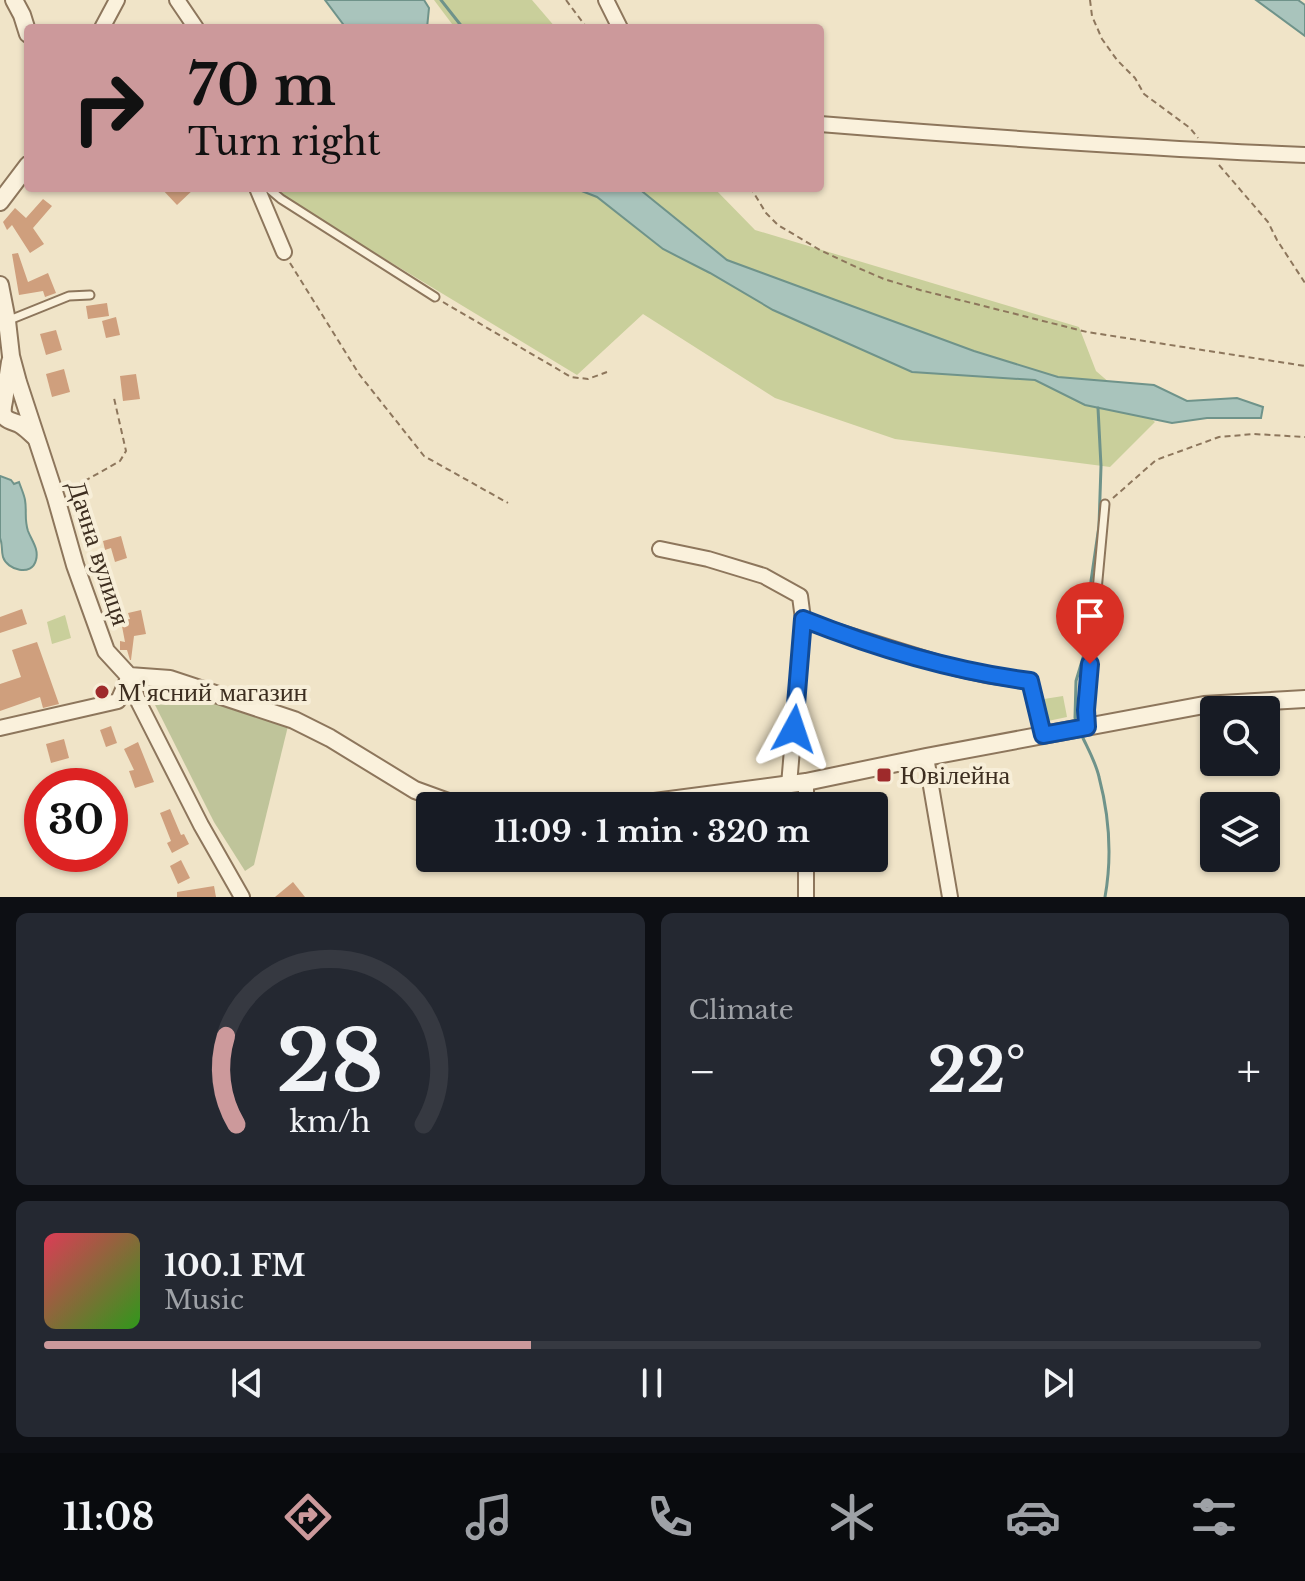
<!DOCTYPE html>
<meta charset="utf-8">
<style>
:root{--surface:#171b24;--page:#242831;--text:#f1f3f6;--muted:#9ea1a6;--line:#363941;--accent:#cc999b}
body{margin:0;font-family:"Libre Baskerville",serif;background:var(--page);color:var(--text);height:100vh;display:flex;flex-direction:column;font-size:30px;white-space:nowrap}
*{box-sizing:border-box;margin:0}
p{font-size:26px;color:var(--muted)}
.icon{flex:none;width:44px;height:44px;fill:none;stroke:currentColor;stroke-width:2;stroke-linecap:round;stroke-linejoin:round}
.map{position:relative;height:897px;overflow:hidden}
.details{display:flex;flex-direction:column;gap:16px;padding:16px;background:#0d0f14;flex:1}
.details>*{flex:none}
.top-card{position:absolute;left:24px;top:24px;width:800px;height:168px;border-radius:8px;box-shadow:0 2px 6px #0004;background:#cc999b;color:#111;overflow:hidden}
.fabs{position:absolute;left:1200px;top:696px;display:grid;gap:16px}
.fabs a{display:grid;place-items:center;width:80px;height:80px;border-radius:8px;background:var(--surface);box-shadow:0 2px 6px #0004;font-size:40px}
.speed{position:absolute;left:24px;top:768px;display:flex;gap:16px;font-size:40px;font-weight:700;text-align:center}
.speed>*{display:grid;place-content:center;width:104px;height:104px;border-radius:50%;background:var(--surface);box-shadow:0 2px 6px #0004;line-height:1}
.speed .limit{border:12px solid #d22;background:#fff;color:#111}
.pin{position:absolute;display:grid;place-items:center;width:68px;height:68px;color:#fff;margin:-82px -34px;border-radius:50% 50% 50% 0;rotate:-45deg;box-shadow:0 0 8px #0007}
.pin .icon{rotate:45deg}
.me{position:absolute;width:88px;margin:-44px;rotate:5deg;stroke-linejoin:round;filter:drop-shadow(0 0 6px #0008)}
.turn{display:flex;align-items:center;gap:28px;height:168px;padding:0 32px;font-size:36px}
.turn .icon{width:104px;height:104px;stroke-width:2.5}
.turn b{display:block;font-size:56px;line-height:68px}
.big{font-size:60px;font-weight:700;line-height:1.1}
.details .widget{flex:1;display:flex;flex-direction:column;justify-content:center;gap:12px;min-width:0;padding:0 28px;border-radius:12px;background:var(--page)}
.details .dial{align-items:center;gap:0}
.dial svg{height:208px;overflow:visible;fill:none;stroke:var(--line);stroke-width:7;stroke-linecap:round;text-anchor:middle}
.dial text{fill:var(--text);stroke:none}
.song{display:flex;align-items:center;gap:24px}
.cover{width:96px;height:96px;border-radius:12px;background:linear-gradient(135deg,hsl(350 70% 55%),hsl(110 70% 35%))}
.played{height:8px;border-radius:4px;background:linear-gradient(90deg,var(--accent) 40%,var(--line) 40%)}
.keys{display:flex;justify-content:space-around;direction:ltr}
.heat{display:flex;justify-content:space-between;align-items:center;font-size:44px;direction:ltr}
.details .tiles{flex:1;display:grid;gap:16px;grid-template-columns:1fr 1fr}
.widget:last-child{grid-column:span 2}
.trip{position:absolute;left:416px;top:792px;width:472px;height:80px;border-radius:8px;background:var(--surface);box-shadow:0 2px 6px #0004;font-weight:700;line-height:80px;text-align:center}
.tabs{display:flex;height:128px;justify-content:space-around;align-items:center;background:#090b0e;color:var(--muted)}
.tabs .icon{width:56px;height:56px}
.tabs .selected{color:var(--accent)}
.tabs b{font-size:36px;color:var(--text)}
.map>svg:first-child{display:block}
.green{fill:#c9cf9b}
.cemetery{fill:#bfc49a}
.water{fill:#a9c4bc;stroke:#6f938a;stroke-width:2}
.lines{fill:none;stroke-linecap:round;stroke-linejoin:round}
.stream{stroke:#6f938a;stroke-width:3}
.building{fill:#cf9f7d}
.service-casing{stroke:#8d765c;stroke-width:11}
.minor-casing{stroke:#8d765c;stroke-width:18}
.tertiary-casing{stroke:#8d765c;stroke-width:20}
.path{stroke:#8d765c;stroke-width:2;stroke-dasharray:6 4;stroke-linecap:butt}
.service{stroke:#faf1dc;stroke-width:7}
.minor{stroke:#faf1dc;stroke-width:14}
.tertiary{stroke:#faf1dc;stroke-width:16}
.route-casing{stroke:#114b97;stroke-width:20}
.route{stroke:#1a73e8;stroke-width:14}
.poi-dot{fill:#9e2a2b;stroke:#f7eed8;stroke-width:3}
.labels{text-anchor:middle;stroke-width:8;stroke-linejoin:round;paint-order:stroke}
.street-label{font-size:26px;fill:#3d2e20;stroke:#f7eed8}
.poi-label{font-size:26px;fill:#3d2e20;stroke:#f7eed8;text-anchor:start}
</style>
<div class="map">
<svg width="1305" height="897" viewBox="0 0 1305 897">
<rect width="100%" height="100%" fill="#f0e4c8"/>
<!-- green -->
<g class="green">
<path d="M434 0H532L556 28H455Z"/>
<path d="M283 188H714L755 230 1079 327 1096 371 1155 422 1110 467 895 439 775 398 643 314 577 375 281 196Z"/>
<path d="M65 615 71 638 52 644 47 622Z"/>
<path d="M1063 696 1067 717 1048 721 1044 699Z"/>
</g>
<!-- cemetery -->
<path class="cemetery" d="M152 679 288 726 254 865 245 871 214 822 148 691 146 683Z"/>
<!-- water -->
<g class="water">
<path d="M325 0H424L429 8 427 28H346Z"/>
<path d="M1256 0H1298L1305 5V36Z"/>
<path d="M574 188H638L727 260 974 351 1058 377 1154 385 1187 401 1237 398 1263 407 1261 418H1207L1172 423 1085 405 1035 380 912 372 773 310 710 273 663 249 597 197Z"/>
<path d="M0 476 11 480 14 484 19 482C21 488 24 494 25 500 27 511 24 519 28 531 32 541 39 549 36 560 32 577 7 570 3 557 1 550 3 545 0 538Z"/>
</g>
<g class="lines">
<!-- stream -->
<g class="stream">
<path d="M441 0 463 28"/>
<path d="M1075 718 1076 681 1088 641 1091 581 1099 526 1101 466 1098 408"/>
<path d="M1082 736C1088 749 1096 763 1099 777 1109 815 1112 858 1105 897"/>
</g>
</g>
<!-- building -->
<g class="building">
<path d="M161 188H195L177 205Z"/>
<path d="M43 199 52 206 33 228 44 244 30 253 12 225 7 230 3 222 15 208 26 218Z"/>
<path d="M18 253 28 282 48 273 56 293 45 297 43 291 19 295 12 254Z"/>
<path d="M107 303 109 316 88 319 86 306Z"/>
<path d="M116 317 120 335 106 338 102 321Z"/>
<path d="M56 330 62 350 46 355 40 334Z"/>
<path d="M64 369 70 392 52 397 46 374Z"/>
<path d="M136 374 140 399 123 401 120 376Z"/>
<path d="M121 536 127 558 115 562 111 548 105 550 103 541Z"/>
<path d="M22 609 27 624 0 633V617Z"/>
<path d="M141 610 146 634 134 636 131 660H130L127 650H120V641L125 642 121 621 130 619 128 613Z"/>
<path d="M37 642 59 704 43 708 40 697 0 711V684L21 677 12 650Z"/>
<path d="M111 726 117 743 106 747 100 730Z"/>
<path d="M64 739 69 758 51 763 46 744Z"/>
<path d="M138 742 154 782 135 788 129 771 134 770 124 749Z"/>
<path d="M170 809 181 835 184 834 189 844 172 853 167 843 171 841 160 813Z"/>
<path d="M181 860 190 878 178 884 170 866Z"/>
<path d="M293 882 305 897H275Z"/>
<path d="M214 886 216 897H177V892Z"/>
</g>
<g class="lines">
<defs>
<g id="service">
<path d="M268 188 281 199 435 297"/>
<path d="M7 321 69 296 90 295"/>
<path d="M1087 725 1086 710 1105 504"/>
</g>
<g id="minor">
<path d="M177 0 196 28"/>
<path d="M606 0 620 28"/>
<path d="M102 28 117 0"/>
<path d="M820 124C981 137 1143 148 1305 155"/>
<path d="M257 188 284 252"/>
<path d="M660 549 708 559 764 576 800 596 803 619 820 626 955 668 986 675 1030 681 1043 735"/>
<path d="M129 676 139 703 201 825 242 897"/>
<path d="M0 728 118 701 129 676"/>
<path d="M926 757 950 897"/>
<path d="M789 785 803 619"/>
<path d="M806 806V782"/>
<path d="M806 858V897"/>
</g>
<g id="tertiary">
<path d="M14 0 22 15 28 34"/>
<path d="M0 202 28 165"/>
<path d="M0 285 7 321 11 356 18 382 56 498 75 565 106 651 129 676 170 679 294 720 330 738 415 790 459 806"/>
<path d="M10 362 4 401C0 419 6 419 19 424 25 427 30 433 35 437"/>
<path d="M624 806 806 782 926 757 1204 705 1305 699"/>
</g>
</defs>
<!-- service casing -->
<use href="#service" class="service-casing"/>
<!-- minor casing -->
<use href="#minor" class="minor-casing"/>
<!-- tertiary casing -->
<use href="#tertiary" class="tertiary-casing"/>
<!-- path -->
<g class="path">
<path d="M566 0 587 28"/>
<path d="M1090 0 1092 16 1102 39 1117 60 1135 78 1144 94 1190 128 1198 138"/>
<path d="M1219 165 1268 222 1277 240 1305 283"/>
<path d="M749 188 752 190 766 213 778 225 820 250 856 267 884 279 920 290 1087 332 1305 366"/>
<path d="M290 263 359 374 424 456 508 503"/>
<path d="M443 302 571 377 588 379 607 372"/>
<path d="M67 491 120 461 126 451 114 398"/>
<path d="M1113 498 1156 460 1219 437 1254 434 1305 437"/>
</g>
<!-- service -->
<use href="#service" class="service"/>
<!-- minor -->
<use href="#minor" class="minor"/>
<!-- tertiary -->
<use href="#tertiary" class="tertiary"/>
</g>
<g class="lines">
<defs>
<path id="route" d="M794 729 803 619C876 648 952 671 1030 681L1043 735 1087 727 1086 710 1090 664"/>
</defs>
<!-- route casing -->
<use href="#route" class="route-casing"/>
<!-- route -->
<use href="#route" class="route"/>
</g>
<!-- markers -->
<g class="poi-dot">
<circle cx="102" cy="692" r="8"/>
<rect x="876" y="767" width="16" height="16" rx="4"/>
</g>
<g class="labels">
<!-- street labels -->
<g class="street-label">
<text transform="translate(99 553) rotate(72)" y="9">Дачна вулиця</text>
</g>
<!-- poi labels -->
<g class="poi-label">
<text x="118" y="701">М'ясний магазин</text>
<text x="900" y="784">Ювілейна</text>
</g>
</g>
</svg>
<div class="fabs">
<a><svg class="icon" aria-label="search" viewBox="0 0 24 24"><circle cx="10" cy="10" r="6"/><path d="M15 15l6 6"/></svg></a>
<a><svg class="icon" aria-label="layers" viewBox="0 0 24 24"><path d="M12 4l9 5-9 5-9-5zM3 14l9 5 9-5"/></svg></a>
</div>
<div class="speed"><div class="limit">30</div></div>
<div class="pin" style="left:1090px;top:664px;background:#d93025"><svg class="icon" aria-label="arrive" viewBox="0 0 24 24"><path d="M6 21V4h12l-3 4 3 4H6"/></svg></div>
<svg class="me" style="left:794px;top:729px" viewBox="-20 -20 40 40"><path d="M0-17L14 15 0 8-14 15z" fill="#1a73e8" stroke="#fff" stroke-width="4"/></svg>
<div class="trip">11:09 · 1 min · 320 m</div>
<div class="top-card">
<div class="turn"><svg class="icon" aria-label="right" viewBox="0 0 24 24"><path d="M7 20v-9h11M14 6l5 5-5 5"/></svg><div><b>70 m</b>Turn right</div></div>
</div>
</div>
<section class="details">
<div class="tiles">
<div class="widget dial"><svg viewBox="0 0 100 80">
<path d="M14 69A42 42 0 1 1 86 69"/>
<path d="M14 69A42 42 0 0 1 10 35" stroke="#cc999b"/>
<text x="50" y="56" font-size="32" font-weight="700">28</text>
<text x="50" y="72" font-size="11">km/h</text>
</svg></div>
<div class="widget"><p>Climate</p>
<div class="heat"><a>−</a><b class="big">22°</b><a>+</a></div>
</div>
<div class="widget">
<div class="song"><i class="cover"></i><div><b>100.1 FM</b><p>Music</p></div></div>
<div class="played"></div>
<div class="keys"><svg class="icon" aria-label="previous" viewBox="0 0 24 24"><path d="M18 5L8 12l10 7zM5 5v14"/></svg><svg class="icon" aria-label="pause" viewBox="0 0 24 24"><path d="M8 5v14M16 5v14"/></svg><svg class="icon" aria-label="next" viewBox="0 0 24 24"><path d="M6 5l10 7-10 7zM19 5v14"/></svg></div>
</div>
</div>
</section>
<nav class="tabs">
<b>11:08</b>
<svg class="icon selected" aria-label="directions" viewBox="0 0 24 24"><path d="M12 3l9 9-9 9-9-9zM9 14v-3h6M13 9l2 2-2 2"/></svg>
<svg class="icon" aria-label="music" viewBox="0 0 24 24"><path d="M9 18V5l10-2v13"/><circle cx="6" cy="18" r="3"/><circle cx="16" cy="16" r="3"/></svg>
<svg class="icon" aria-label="phone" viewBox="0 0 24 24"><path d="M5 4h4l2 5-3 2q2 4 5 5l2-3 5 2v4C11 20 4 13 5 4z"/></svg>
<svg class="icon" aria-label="climate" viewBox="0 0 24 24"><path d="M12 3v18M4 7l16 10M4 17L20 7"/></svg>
<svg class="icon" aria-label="car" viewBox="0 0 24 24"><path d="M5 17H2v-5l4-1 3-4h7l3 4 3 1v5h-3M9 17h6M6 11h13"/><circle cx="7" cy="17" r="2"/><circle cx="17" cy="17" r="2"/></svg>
<svg class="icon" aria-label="filters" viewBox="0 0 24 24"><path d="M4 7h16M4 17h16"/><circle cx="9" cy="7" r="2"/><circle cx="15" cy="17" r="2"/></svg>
</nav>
